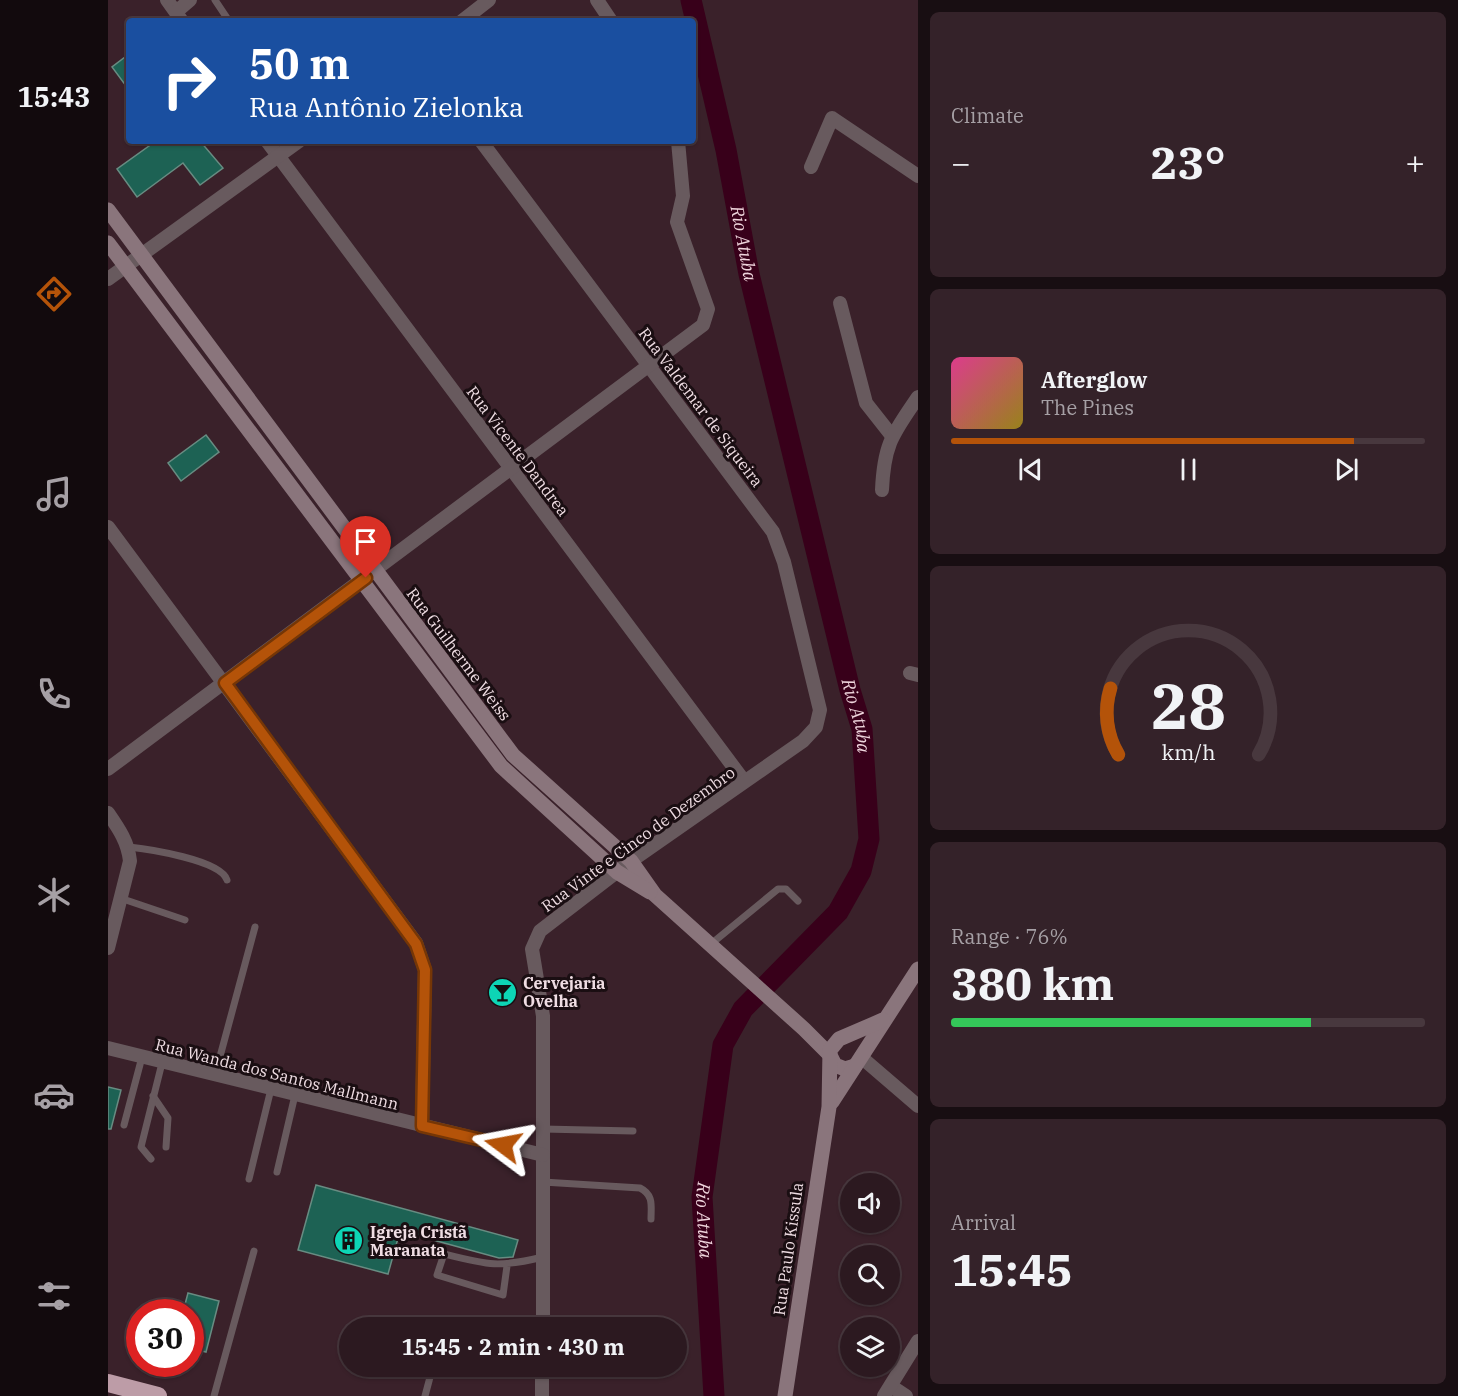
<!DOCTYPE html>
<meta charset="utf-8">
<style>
:root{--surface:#2c1920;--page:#342229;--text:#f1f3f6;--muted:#a6a0a5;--line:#48383e;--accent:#b45309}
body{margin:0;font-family:"IBM Plex Serif",serif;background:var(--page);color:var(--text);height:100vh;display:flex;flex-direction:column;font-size:22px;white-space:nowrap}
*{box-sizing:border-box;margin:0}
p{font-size:20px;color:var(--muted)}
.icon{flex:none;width:33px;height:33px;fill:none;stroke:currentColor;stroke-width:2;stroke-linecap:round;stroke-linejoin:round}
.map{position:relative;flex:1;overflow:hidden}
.drawer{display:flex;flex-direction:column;gap:12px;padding:12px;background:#180e12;width:540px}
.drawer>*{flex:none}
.hud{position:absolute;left:18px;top:18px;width:570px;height:126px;border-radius:6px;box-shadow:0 2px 4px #0004,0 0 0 2px var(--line);background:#1a4fa0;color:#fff;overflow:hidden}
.fabs{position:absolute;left:732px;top:1173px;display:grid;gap:12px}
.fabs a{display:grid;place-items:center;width:60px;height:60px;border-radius:50%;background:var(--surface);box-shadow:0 2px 4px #0004,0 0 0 2px var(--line);font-size:30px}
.speed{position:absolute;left:18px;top:1299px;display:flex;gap:12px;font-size:30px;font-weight:700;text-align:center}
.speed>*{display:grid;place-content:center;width:78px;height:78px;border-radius:50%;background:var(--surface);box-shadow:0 2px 4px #0004,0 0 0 2px var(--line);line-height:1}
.speed .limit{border:9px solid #d22;background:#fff;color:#111}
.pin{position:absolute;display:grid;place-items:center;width:51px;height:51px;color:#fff;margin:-62px -26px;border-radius:50% 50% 50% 0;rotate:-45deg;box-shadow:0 0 6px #0007}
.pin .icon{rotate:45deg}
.me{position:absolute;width:66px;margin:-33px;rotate:283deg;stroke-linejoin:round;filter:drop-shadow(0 0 4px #0008)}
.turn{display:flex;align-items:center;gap:21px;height:126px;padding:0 24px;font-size:27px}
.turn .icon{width:78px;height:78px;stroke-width:2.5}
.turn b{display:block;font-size:42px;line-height:51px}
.big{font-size:45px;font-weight:700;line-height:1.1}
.drawer .tile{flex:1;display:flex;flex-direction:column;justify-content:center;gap:9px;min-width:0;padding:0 21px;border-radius:9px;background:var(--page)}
.drawer .dial{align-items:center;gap:0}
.dial svg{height:156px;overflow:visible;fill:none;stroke:var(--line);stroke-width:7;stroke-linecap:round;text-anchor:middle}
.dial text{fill:var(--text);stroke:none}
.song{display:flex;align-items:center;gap:18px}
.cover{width:72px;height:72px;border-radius:9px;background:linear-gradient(135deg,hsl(330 70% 55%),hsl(50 70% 35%))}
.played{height:6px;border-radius:3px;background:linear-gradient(90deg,var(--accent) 85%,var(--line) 85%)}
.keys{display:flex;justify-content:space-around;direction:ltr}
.heat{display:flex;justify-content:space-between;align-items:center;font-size:33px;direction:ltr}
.charge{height:9px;border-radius:4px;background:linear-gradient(90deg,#34c759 76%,var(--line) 0)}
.trip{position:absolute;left:231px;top:1317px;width:348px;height:60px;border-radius:30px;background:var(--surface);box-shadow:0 2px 4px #0004,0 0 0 2px var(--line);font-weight:700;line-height:60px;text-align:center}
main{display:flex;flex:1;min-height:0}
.dock{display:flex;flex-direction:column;width:108px;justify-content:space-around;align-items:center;background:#120a0d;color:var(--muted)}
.dock .icon{width:42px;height:42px}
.dock .current{color:var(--accent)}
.dock b{font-size:27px;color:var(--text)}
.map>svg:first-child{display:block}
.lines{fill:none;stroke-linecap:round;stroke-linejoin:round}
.river{stroke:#38001a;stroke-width:21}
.building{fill:#1d6254;stroke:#688c82;stroke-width:1.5}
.lane{stroke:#685a5e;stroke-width:7}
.street{stroke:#685a5e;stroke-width:14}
.secondary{stroke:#8a757c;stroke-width:15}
.highway{stroke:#bd9ca7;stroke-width:18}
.route-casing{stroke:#753606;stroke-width:15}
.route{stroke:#b45309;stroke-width:10}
.labels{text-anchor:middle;stroke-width:6;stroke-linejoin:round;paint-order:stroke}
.street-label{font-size:16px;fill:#efdde3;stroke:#1a0e12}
.poi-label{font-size:16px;font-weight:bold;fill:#efdde3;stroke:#1a0e12;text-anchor:start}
.water-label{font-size:18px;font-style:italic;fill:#efd5dd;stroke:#1a0e12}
</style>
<main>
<nav class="dock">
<b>15:43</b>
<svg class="icon current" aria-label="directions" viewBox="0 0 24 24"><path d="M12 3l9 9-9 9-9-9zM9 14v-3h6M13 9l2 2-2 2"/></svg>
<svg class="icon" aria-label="music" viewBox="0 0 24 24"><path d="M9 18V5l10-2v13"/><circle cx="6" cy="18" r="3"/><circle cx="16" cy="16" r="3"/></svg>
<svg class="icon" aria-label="phone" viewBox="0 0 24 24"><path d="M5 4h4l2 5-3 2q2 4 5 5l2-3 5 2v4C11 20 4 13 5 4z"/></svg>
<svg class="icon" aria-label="climate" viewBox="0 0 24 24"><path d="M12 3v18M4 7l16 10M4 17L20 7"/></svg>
<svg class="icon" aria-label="car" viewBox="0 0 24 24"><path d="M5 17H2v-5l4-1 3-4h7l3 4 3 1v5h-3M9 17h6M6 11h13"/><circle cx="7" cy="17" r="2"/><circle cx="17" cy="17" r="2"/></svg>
<svg class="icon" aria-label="filters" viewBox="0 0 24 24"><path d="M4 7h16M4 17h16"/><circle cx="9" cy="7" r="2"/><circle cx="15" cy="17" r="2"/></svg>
</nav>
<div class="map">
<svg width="810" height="1396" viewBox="0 0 810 1396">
<rect width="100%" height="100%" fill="#3a212a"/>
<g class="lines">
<!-- river -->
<path class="river" id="s1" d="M583 0 618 150 641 274 742 690 754 729 761 839 753 871 730 912 635 1009 615 1045 594 1197 606 1396"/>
</g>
<!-- building -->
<g class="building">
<path d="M21 54V90L4 67Z"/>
<path d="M48 141H92L115 168 92 185 75 163 29 197 9 169Z"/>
<path d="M98 435 111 452 73 481 60 463Z"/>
<path d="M0 1087 13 1090 3 1129H0Z"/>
<path d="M208 1185 410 1240 405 1257 391 1258 292 1231 280 1274 190 1250Z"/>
<path d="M80 1293 111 1301 98 1352 82 1348V1312H75Z"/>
</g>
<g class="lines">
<!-- lane -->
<g class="lane">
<path d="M107 0 121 21"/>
<path d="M21 847C40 849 113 860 119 880"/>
<path d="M12 898 77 920"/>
<path d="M603 944 670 889H678L690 901"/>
<path d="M107 1075 147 927"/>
<path d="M45 1096 60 1118 58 1147"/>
<path d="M16 1125 34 1057"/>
<path d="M435 1129 525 1131"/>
<path d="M43 1159 33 1147 54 1063"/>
<path d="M169 1172 187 1095"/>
<path d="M141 1179 163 1089"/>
<path d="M435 1182 532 1188C546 1195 543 1206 543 1219"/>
<path d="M399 1266 395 1295 329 1275 336 1254C380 1265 390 1268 435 1257"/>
<path d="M106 1396 146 1251"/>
<path d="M317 1396 325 1366"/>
</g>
<!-- street -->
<g class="street">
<path d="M59 0 74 21"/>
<path d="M489 0 503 21"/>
<path d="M68 12 82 0"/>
<path d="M354 21 381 0"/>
<path d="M159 141 636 781"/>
<path d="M373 141 665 532 676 562 712 710 708 727 695 741 523 861 432 931 424 949 435 1016V1328"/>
<path d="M703 167 724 118 810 176"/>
<path d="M0 279 191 141"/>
<path d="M732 303 758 403 784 436"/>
<path d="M774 490C776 443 785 434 810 397"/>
<path d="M0 527 308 943 317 970 314 1126"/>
<path d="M802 673 810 675"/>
<path d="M0 769 595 325 600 309 569 222 575 196 570 141"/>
<path d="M0 813C11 829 20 842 22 861L0 948"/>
<path d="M0 1048 435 1155"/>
<path d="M753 1057 810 1106"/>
<path d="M783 1386 798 1396"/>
<path d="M434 1396V1366"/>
<path d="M776 1396 810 1341"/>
</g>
<!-- secondary -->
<g class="secondary">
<path d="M0 210 405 755 523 861 547 895 696 1029 722 1055 727 1065 737 1069 747 1066"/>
<path d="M0 243 393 766 509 872 542 892"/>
<path d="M724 1102 810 969"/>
<path d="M677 1396 721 1107 722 1050 731 1039 775 1020"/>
</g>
<!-- highway -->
<path class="highway" d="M0 1383 50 1396"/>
</g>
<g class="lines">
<defs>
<path id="route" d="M258 578 117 683 308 944 317 970 314 1126 395 1145"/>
</defs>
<!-- route casing -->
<use href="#route" class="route-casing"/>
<!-- route -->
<use href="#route" class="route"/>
</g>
<!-- icons -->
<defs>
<symbol id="bar-disc" viewBox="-11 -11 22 22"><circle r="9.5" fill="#0dd5b5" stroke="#1a0e12"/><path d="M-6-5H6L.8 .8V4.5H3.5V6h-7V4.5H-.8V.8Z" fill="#111"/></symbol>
<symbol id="building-disc" viewBox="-11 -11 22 22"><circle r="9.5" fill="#0dd5b5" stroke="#1a0e12"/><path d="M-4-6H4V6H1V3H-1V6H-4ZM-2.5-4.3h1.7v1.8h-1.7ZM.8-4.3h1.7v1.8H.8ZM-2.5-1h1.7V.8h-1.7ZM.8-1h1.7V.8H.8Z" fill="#111"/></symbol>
</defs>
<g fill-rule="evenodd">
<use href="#bar-disc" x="378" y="976" width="33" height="33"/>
<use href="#building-disc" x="224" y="1224" width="33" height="33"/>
</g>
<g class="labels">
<!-- street labels -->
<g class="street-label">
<text transform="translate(593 407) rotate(53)" y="6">Rua Valdemar de Siqueira</text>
<text transform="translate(410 451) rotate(53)" y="6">Rua Vicente Dandrea</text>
<text transform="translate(351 654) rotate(53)" y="6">Rua Guilherme Weiss</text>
<text transform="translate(530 839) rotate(-36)" y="6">Rua Vinte e Cinco de Dezembro</text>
<text transform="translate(169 1074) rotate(14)" y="6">Rua Wanda dos Santos Mallmann</text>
<text transform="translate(680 1249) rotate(-82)" y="6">Rua Paulo Kissula</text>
</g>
<!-- poi labels -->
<g class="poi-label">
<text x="415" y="989">Cervejaria<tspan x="415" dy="18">Ovelha</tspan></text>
<text x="262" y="1238">Igreja Cristã<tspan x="262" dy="18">Maranata</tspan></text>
</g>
<!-- water labels -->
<g class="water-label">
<text dy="6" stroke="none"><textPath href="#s1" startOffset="249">Rio Atuba</textPath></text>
<text dy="6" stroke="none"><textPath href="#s1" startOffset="735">Rio Atuba</textPath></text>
<text dy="6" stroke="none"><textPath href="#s1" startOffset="1293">Rio Atuba</textPath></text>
</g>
</g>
</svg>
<div class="fabs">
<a><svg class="icon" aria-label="sound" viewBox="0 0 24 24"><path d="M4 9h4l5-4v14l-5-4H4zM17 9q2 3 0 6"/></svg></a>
<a><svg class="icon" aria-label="search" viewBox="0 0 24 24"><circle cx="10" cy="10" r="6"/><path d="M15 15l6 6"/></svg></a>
<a><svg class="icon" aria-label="layers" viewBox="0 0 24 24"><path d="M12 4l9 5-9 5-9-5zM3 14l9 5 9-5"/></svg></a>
</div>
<div class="speed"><div class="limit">30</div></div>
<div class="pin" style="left:258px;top:578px;background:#d93025"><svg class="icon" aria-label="arrive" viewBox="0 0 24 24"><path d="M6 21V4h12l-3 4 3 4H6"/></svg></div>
<svg class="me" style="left:395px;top:1145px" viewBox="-20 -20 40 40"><path d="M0-17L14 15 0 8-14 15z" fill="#b45309" stroke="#fff" stroke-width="4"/></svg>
<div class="trip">15:45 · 2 min · 430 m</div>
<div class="hud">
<div class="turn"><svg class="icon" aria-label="right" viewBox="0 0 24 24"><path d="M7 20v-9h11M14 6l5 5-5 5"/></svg><div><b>50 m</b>Rua Antônio Zielonka</div></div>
</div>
</div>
<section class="drawer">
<div class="tile"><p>Climate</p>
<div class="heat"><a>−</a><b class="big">23°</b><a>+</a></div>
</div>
<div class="tile">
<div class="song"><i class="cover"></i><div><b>Afterglow</b><p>The Pines</p></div></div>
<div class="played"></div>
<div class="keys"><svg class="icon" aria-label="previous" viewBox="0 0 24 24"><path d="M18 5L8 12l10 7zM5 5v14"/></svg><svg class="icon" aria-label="pause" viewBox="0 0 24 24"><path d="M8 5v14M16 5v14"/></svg><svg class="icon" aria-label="next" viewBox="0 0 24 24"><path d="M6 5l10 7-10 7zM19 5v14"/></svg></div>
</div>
<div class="tile dial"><svg viewBox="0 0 100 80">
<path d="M14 69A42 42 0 1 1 86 69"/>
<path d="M14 69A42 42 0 0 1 10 35" stroke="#b45309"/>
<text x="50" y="56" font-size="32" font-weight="700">28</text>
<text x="50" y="72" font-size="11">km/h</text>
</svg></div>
<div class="tile"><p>Range · 76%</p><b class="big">380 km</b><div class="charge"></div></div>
<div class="tile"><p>Arrival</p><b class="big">15:45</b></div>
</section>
</main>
